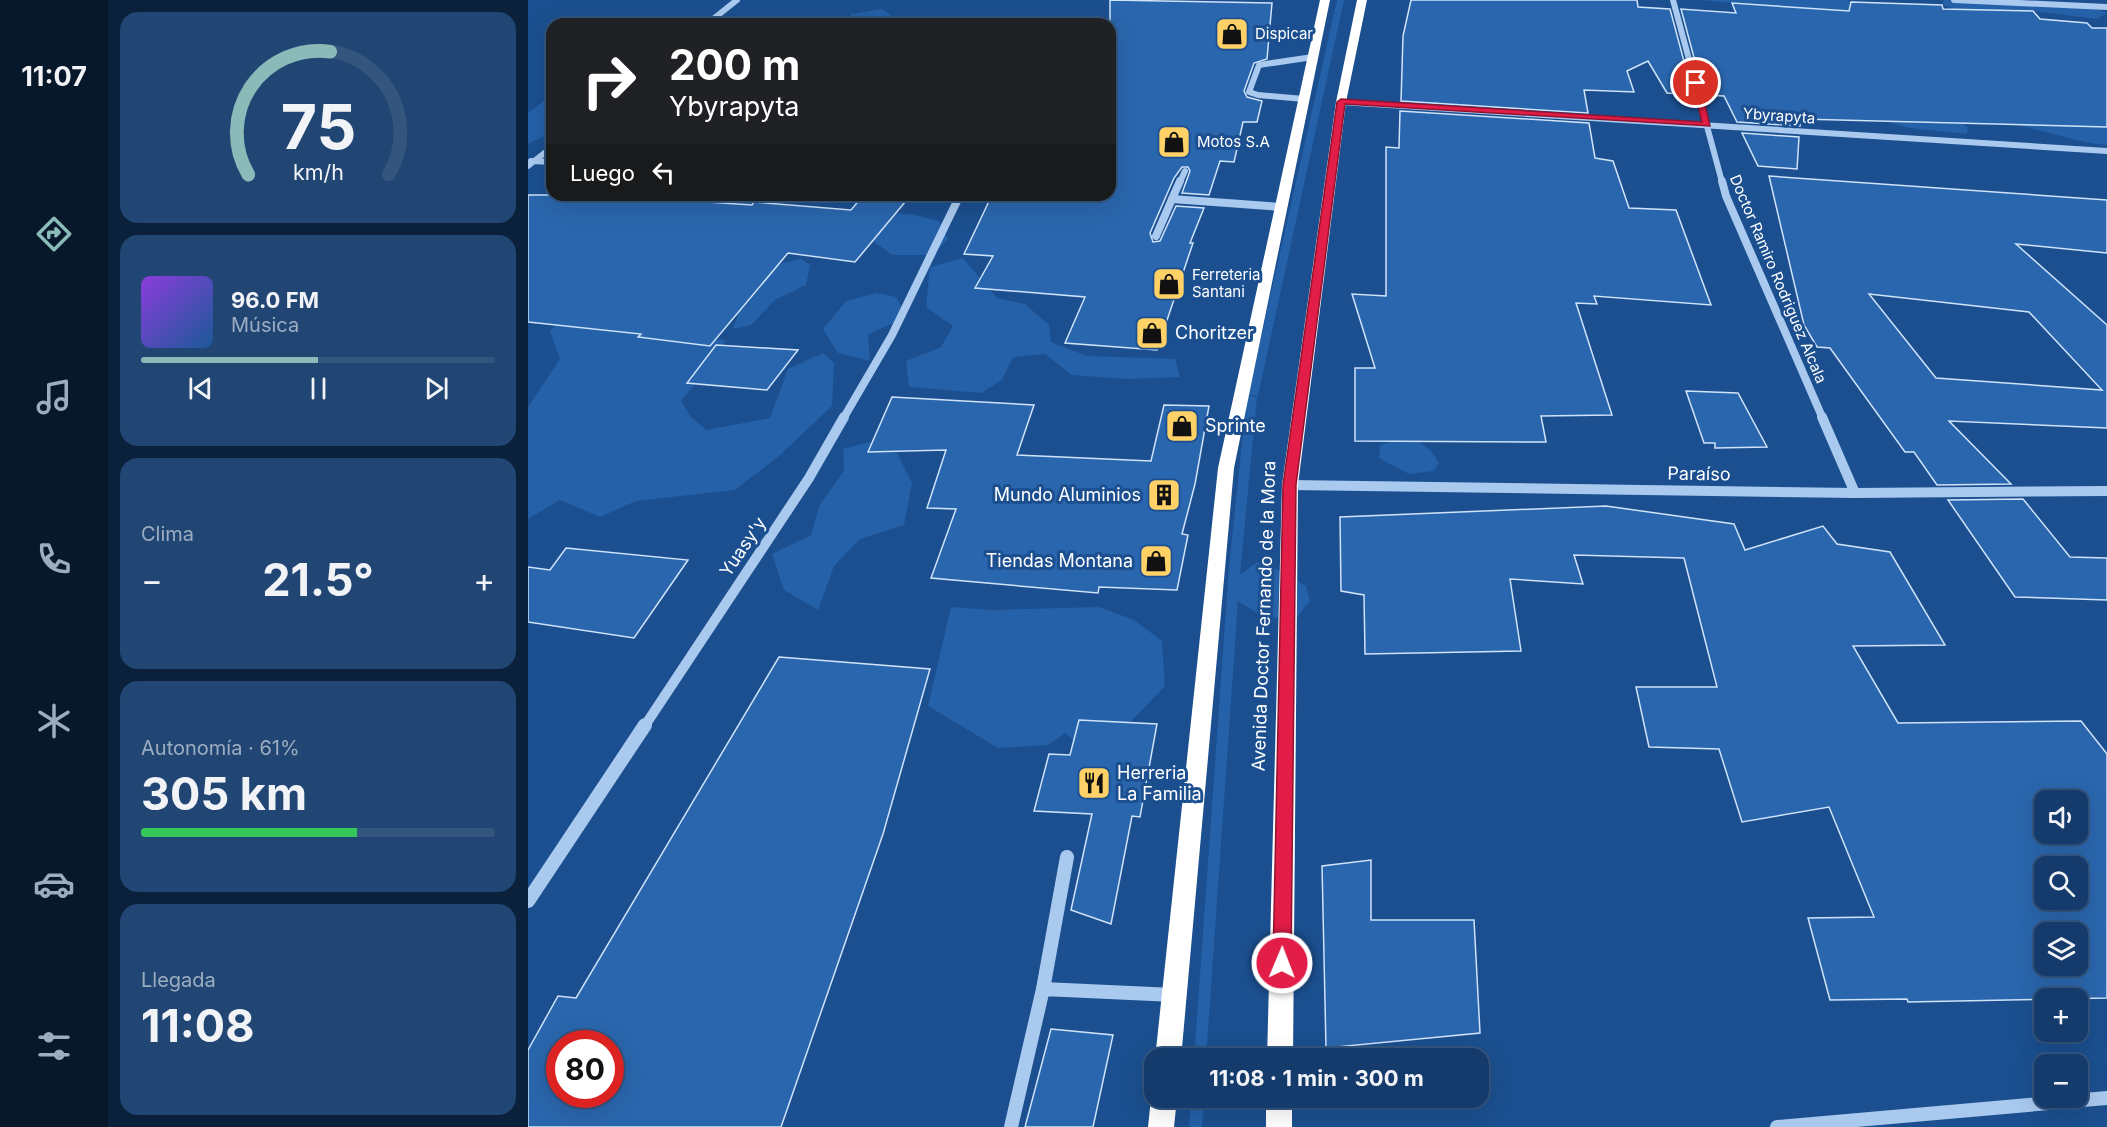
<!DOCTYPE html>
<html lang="es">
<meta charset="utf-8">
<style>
:root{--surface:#143b6b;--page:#214673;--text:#f1f3f6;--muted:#9dadc1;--line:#33557e;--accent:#8bbbb9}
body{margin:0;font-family:Inter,sans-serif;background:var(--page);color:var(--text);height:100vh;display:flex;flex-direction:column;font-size:22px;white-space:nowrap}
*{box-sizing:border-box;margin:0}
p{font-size:20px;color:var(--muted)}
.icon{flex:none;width:33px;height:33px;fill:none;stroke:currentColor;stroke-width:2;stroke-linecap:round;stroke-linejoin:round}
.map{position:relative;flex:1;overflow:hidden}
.panel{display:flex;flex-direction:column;gap:12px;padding:12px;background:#0b203b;width:420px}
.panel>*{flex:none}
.hud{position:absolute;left:18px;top:18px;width:570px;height:183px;border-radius:18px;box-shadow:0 6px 24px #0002,0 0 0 2px var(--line);background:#202124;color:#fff;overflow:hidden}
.buttons{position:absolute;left:1506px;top:790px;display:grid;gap:12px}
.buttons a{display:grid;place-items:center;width:54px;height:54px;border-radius:12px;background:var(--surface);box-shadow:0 6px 24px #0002,0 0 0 2px var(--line);font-size:30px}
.speed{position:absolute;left:18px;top:1030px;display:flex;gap:12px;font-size:30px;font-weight:700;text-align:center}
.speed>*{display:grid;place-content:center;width:78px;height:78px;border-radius:50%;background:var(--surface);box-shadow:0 6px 24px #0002,0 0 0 2px var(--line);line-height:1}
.speed .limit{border:9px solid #d22;background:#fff;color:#111}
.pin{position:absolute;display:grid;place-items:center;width:51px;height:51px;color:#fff;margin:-26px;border:3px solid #fff;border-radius:50%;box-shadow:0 2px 6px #0007}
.me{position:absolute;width:66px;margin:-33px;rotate:1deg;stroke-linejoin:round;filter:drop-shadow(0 0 4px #0008)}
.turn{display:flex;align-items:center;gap:21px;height:126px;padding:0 24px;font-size:27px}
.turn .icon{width:78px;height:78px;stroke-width:2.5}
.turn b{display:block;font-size:42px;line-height:51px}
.then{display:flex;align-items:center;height:57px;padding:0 24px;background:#0003;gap:12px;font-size:22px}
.big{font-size:45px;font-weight:700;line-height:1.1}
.panel .tile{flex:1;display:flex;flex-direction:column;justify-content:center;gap:9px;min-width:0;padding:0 21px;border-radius:18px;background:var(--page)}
.panel .dial{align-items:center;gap:0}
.dial svg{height:156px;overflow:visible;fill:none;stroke:var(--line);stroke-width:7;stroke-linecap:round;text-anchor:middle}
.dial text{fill:var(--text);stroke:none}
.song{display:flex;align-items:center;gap:18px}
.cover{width:72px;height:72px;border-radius:9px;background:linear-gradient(135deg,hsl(270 70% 55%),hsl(210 70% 35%))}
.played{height:6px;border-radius:3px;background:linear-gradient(90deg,var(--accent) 50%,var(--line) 50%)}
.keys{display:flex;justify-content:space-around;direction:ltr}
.heat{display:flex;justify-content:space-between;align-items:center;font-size:33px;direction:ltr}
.charge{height:9px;border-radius:4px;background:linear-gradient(90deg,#34c759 61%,var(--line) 0)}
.trip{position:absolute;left:616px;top:1048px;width:345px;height:60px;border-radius:18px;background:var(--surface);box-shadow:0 6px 24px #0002,0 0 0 2px var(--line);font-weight:700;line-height:60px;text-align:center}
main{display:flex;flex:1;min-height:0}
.dock{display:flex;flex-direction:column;width:108px;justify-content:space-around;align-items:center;background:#08182b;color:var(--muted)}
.dock .icon{width:42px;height:42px}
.dock .current{color:var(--accent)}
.dock b{font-size:27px;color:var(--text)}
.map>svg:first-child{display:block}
.green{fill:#2461a8}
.building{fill:#2a66ad;stroke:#cfe3fa;stroke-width:1.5;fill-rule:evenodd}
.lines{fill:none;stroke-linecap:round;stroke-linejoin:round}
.minor-far3{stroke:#a9c9ee;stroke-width:6}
.minor-far2{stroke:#a9c9ee;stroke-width:8}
.minor-far1{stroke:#a9c9ee;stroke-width:10}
.minor{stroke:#a9c9ee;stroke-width:14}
.highway{fill:#fff;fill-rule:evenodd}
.route{fill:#e11d48;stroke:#92132f;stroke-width:1.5}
.labels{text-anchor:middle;stroke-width:6;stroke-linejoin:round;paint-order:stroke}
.far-poi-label{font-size:15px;fill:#fff;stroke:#1b4f8f;text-anchor:start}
.far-street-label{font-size:15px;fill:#fff;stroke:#1b4f8f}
.poi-label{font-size:18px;fill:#fff;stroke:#1b4f8f;text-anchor:start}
.street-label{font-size:18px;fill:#fff;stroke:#1b4f8f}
</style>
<main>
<nav class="dock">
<b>11:07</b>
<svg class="icon current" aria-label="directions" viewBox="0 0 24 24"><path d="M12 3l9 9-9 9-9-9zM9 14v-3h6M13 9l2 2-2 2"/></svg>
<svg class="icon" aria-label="music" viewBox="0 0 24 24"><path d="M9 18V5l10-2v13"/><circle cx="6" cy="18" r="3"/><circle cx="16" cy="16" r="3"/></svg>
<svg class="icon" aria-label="phone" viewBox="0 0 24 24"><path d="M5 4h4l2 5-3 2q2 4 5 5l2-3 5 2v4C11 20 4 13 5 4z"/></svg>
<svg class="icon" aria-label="climate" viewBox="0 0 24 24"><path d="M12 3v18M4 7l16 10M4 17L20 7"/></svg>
<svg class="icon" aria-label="car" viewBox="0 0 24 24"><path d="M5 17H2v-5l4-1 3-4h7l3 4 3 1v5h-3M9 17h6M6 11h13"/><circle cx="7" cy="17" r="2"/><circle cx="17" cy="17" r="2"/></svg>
<svg class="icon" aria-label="filters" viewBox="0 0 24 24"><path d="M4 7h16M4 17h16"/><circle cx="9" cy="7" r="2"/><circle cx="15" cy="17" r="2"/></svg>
</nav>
<section class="panel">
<div class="tile dial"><svg viewBox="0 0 100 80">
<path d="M14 69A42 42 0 1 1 86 69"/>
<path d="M14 69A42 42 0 0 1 56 6" stroke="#8bbbb9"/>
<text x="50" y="56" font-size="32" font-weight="700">75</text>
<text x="50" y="72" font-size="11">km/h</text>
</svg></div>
<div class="tile">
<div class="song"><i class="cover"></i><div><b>96.0 FM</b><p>Música</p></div></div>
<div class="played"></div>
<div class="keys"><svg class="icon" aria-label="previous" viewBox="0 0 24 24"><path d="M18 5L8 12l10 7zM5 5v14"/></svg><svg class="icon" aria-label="pause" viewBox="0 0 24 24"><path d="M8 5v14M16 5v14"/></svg><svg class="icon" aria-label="next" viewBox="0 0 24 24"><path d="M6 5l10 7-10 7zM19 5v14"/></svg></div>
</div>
<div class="tile"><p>Clima</p>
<div class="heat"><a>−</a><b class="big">21.5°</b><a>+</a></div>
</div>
<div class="tile"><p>Autonomía · 61%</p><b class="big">305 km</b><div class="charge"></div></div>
<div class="tile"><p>Llegada</p><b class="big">11:08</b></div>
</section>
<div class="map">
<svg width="1579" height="1127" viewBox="0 0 1579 1127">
<rect width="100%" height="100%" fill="#1b4f8f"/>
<!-- green -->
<g class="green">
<path d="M809 0H816L730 396 720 395Z"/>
<path d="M1172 0H1318L1327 3 1326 9 1316 12Z"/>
<path d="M1416 0C1451 0 1554 0 1579 13L1569 19 1505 11 1457 17 1414 5Z"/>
<path d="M354 9 363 15 358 22 326 24 318 22 323 14Z"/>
<path d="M24 95V132L0 144V113Z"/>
<path d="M1350 112 1425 118 1440 127 1439 134 1381 128 1359 122Z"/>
<path d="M1482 124 1571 125 1579 128V145C1546 142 1515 129 1482 124Z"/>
<path d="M81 195H273L275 197 209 212 70 217Z"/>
<path d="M356 213 383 214 411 221 420 239 404 255H364L341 238Z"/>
<path d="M435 258 469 298 497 304 521 325 523 342 559 356 647 359 652 377 599 379 544 375 517 354 485 357 474 380 453 393 381 387 378 361 413 347 425 326 398 307 402 267Z"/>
<path d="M273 259 282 265 278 285 247 300 223 325 205 329 213 307 233 287 241 266Z"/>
<path d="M65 289 148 337 198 340 172 378 153 401 163 417 178 430 242 418 260 369 295 353 306 363 304 406 251 456 207 490 108 501 72 517 32 500 0 519V407L32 359 22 331Z"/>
<path d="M348 293 368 297 379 317 340 334 342 361 310 353 295 329 318 301Z"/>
<path d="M719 396 729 397 712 575 729 562 748 569 778 586 782 601 769 617 737 618 710 601 678 1059H666L701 566Z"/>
<path d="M883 436 902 450 911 463 906 471 881 474 851 458 852 445Z"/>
<path d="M342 442 369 453 384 483 376 525 332 539 306 566 290 610 256 590 244 554 283 535 292 504 316 471 315 449Z"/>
<path d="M423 607 464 610 571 607 606 620 634 641 637 686 568 758 537 733 520 745 470 748 400 706Z"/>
<path d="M663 1098H676L674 1127H661Z"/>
</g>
<!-- building -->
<g class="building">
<path d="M582 0 744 3 739 59 726 63 716 91 719 97 734 101 729 122H715L706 162 692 161 681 195 654 193 662 171 660 167H654L646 178 622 233 625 242 632 241 648 206 676 208 662 243H665L629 350 537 343 557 297 447 288 465 256 436 254 463 197 560 202 563 195H582Z"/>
<path d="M883 0H1109L1110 7 1142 9 1165 95 1139 93 1120 61 1099 71 1106 92 1056 90 1060 113 873 101 875 36Z"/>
<path d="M1323 2 1414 5 1415 9 1505 11 1512 19 1559 23 1564 28H1579V127L1272 119V126L1209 122 1196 96 1176 95 1153 9 1208 13 1204 3 1321 11Z"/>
<path d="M872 111 1061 123 1067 158 1085 161 1101 208 1148 210 1183 305 1066 296 1069 304 1048 303 1084 415 1013 416 1018 442 827 441V368H847L824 294 858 296V147L871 148Z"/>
<path d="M1214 133 1271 137 1269 169 1230 166Z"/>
<path d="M1241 176 1579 200V253L1488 244 1579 325V428L1421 421 1483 484 1409 485 1386 452H1377L1302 348 1289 347 1276 325ZM1341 294 1501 312 1574 390 1408 378Z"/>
<path d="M0 195H72L224 205 226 202 323 210 333 198 377 202 327 262 260 253 182 346 110 337 113 334 0 322Z"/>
<path d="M188 345 270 350 239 390 159 383Z"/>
<path d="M1158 391 1210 393 1239 447 1187 448V443H1176Z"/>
<path d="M364 397 506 405 489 455 623 461 636 405 681 406 667 484 654 534 660 535 649 590 571 587 570 593 403 578 428 509 399 508 418 450 340 452Z"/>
<path d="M1495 499 1542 557 1579 558V600L1487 597 1420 500Z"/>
<path d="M1078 506 1206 524 1217 550 1295 526 1309 544 1362 552 1417 645 1325 646 1370 723 1553 721 1579 754V998L1380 1002 1379 999 1302 1000 1280 918 1346 917 1301 807 1214 822 1191 749 1121 747 1108 687H1189L1156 558 1046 555 1055 584 982 579 993 651 837 654 836 595 813 591 812 517ZM1516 801H1550V834H1516ZM1516 867H1550V900H1516ZM1516 933H1550V966H1516Z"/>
<path d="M38 548 160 560 106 638 0 622V567L22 570Z"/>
<path d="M251 657 402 669 355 834 253 1127H0V1050L30 996 48 998ZM32 1044H82V1095H32Z"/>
<path d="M551 720 629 724 612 817 604 816 583 924 543 910 564 814 506 811 521 754 542 755Z"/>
<path d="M843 860V920H946L952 1033 798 1048 794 866Z"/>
<path d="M523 1029 585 1035 565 1127H497Z"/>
</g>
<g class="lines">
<!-- minor-far3 -->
<g class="minor-far3">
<path d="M1145 0 1194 182"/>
<path d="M1426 0 1579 7"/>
<path d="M179 24 209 0"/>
<path d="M776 99 730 95 721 92 731 65 785 57"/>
<path d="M813 102 1579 151"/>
<path d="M3 161 24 162"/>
<path d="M0 166 24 147"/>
<path d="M652 182 657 171"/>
</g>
<!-- minor-far2 -->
<g class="minor-far2">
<path d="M1194 181 1198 196 1295 419"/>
<path d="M644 199 652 181"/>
<path d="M628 236 644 199 753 207"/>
<path d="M315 419 364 335 432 195"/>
</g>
<!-- minor-far1 -->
<g class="minor-far1">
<path d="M1294 417 1327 493"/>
<path d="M762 485 1327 493 1579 491"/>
<path d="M116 727 281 478 316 417"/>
</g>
<!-- minor -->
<g class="minor">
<path d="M0 901 117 725"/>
<path d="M515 989 539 857"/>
<path d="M483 1127 515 989 646 995"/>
<path d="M1249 1127 1579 1098"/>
</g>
<!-- highway -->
<g class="highway">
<path d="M792 0H802L706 468 653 1059H627L690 468Z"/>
<path d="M829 0H839L818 102 770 485 765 1059H739L754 485 808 102Z"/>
<path d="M627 1089V1098H649L646 1127H620L623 1098Z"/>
<rect x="738" y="1098" width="26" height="29"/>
</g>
</g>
<!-- route -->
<path class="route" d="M1168 81 1172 83 1182 126 817 104 768 485 763 963 760 970 754 972 747 970 745 963 755 485 809 102 813 99 1174 122 1164 83Z"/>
<!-- icons -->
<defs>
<symbol id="shop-square" viewBox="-11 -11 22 22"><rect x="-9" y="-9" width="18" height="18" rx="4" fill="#ffd166" stroke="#1b4f8f"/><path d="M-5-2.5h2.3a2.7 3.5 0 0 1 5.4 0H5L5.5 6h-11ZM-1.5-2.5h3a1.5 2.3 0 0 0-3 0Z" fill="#111"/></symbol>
<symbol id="building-square" viewBox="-11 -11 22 22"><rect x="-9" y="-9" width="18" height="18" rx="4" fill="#ffd166" stroke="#1b4f8f"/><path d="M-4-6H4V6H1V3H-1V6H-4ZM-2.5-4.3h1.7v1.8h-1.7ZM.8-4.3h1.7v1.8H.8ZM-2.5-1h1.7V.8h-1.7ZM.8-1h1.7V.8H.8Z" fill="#111"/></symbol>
<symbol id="restaurant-square" viewBox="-11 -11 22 22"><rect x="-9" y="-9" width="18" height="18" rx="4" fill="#ffd166" stroke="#1b4f8f"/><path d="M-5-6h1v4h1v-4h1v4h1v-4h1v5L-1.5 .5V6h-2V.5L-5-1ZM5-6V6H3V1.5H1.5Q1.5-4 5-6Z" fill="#111"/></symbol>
</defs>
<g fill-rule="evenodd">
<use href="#shop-square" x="685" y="15" width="38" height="38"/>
<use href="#shop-square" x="627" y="123" width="38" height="38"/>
<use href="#shop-square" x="622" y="265" width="38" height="38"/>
<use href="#shop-square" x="605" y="314" width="38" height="38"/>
<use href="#shop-square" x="635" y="407" width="38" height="38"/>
<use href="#building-square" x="617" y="476" width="38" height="38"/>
<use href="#shop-square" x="609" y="542" width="38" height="38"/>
<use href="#restaurant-square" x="547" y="764" width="38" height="38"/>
</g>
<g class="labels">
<!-- far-poi labels -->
<g class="far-poi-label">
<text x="727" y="39">Dispicar</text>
<text x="669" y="147">Motos S.A</text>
<text x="664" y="280">Ferreteria<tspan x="664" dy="17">Santani</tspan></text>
</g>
<!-- far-street labels -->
<g class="far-street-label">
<text transform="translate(1251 116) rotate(4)" y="5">Ybyrapyta</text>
<text transform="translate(1250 279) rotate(67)" y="5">Doctor Ramiro Rodriguez Alcala</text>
</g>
<!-- poi labels -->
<g class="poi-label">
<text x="647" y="339">Choritzer</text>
<text x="677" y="432">Sprinte</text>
<text x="613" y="501" text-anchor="end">Mundo Aluminios</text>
<text x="605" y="567" text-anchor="end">Tiendas Montana</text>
<text x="589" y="779">Herreria<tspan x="589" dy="21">La Familia</tspan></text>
</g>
<!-- street labels -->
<g class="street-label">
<text transform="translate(1171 474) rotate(1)" y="6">Paraíso</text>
<text transform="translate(215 547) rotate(-56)" y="6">Yuasy'y</text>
<text transform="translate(736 616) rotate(-88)" y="6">Avenida Doctor Fernando de la Mora</text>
</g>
</g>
</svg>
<div class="buttons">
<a><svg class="icon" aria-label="sound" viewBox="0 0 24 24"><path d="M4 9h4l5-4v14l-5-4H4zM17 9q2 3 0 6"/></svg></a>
<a><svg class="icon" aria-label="search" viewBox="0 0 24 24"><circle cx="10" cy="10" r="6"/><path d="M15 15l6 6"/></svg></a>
<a><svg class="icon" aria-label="layers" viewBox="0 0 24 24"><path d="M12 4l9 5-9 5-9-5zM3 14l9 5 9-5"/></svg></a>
<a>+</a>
<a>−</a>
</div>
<div class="speed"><div class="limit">80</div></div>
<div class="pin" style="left:1168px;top:83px;background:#d93025"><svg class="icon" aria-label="arrive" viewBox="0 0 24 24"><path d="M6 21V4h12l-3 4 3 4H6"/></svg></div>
<svg class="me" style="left:754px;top:963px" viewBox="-20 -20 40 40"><circle r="17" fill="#e11d48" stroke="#fff" stroke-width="3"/><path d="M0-11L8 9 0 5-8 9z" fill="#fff"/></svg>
<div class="trip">11:08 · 1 min · 300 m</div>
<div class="hud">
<div class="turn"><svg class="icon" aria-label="right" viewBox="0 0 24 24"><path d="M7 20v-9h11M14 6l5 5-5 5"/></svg><div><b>200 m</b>Ybyrapyta</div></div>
<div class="then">Luego<svg class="icon" aria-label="left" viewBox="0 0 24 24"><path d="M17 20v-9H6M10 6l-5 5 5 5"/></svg></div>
</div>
</div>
</main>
